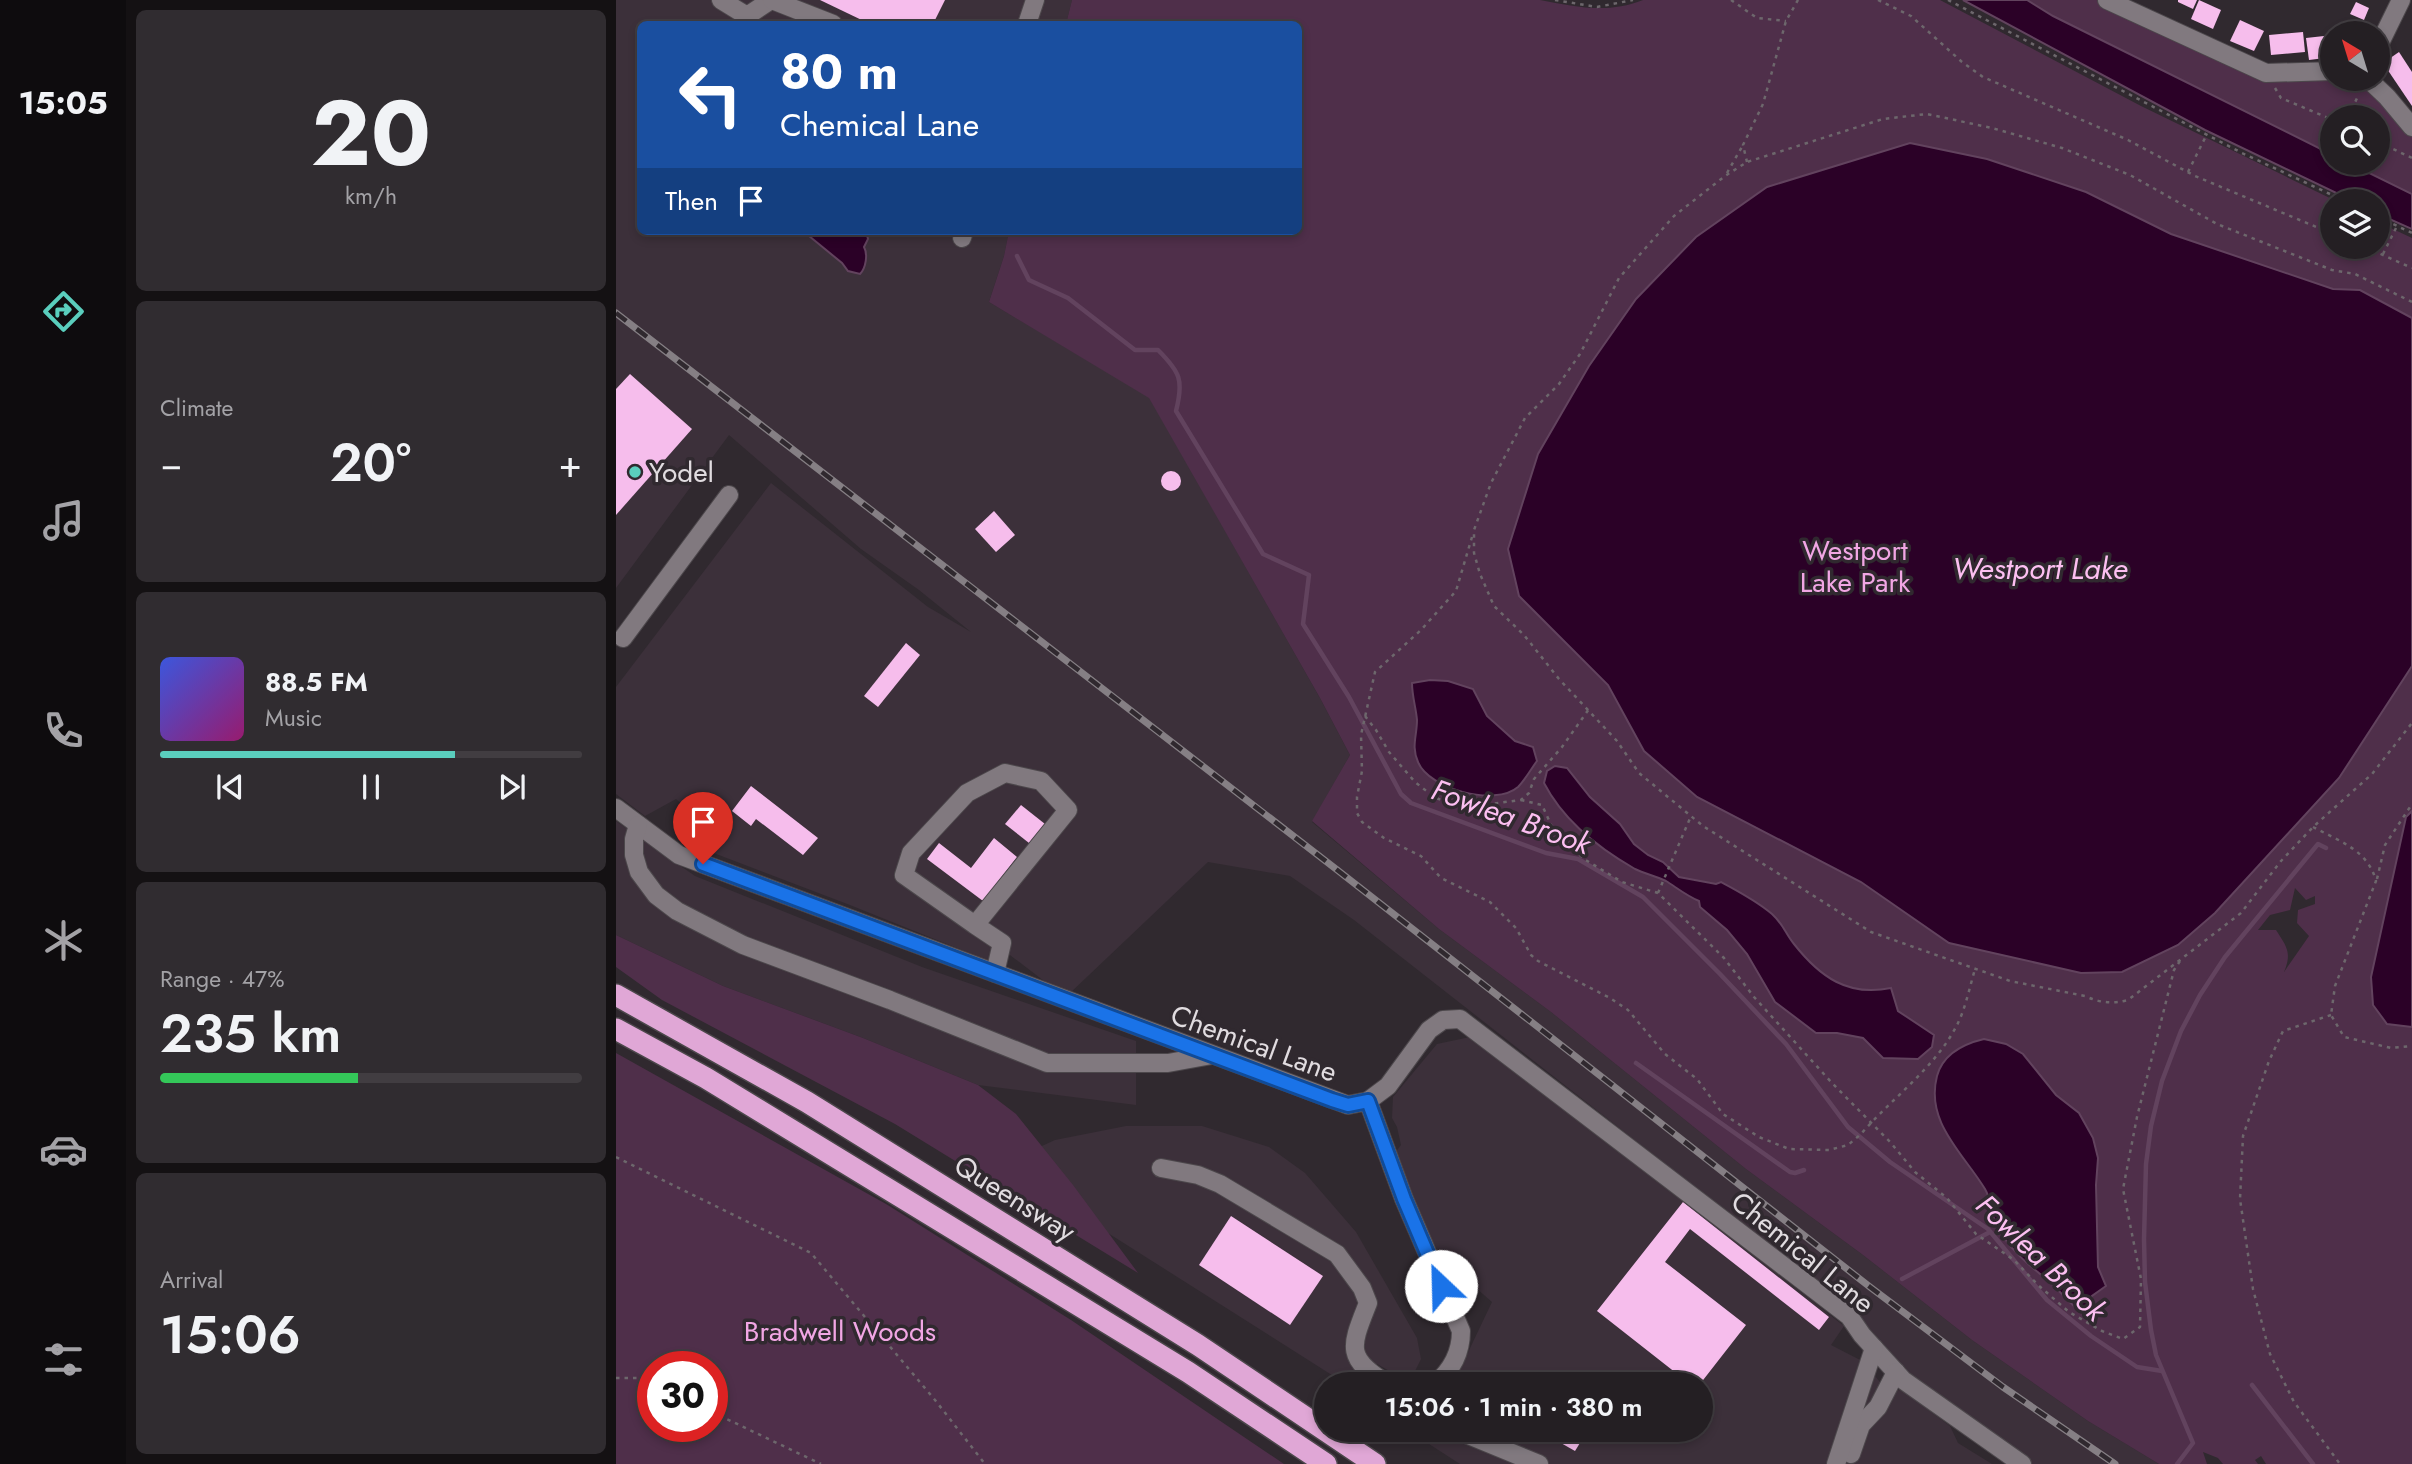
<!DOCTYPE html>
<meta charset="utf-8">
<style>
:root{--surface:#241f23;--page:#302c30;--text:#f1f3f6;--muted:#a3a2a6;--line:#413d41;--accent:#5acebd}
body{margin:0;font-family:Jost,sans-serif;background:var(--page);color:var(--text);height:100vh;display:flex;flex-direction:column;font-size:26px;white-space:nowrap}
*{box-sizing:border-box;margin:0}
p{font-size:23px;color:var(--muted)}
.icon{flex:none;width:38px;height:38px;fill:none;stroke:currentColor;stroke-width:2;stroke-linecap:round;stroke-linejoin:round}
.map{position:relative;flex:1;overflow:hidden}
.side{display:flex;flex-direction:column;gap:10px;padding:10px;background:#141113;width:490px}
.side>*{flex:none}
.guide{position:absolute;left:21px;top:21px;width:665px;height:214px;border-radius:10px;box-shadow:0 4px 10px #0003,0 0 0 2px var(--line);background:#1a4fa0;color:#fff;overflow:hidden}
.needle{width:46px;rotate:322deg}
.fabs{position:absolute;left:1704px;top:21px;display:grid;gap:14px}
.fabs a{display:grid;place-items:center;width:70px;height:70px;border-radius:50%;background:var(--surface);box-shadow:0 4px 10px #0003,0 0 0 2px var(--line);font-size:35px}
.speed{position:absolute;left:21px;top:1351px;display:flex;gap:14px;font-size:35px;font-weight:700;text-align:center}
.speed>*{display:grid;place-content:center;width:91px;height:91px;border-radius:50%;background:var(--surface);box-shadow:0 4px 10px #0003,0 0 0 2px var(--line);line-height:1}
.speed .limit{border:10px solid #d22;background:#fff;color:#111}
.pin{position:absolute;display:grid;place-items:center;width:60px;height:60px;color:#fff;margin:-72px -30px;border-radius:50% 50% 50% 0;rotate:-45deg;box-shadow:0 0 7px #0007}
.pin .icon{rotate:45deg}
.me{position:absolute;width:77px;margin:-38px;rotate:336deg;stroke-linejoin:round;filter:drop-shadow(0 0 5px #0008)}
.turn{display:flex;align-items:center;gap:24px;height:147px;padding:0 28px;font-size:32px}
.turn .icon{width:91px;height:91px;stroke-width:2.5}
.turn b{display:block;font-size:49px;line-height:60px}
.then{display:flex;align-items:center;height:66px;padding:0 28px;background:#0003;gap:14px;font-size:26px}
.big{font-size:52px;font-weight:600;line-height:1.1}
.side .tile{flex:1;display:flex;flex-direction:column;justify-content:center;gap:10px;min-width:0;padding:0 24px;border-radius:10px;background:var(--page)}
.side .dial{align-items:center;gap:0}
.dial b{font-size:91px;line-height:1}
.song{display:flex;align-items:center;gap:21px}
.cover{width:84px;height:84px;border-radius:10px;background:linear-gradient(135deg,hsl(230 70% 55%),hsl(320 70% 35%))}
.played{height:7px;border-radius:4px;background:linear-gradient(90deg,var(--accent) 70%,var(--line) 70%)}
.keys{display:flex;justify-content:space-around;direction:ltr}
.heat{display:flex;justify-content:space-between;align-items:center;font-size:38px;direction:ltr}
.charge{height:10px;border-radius:5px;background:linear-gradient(90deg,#34c759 47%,var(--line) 0)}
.trip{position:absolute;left:698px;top:1372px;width:399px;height:70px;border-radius:35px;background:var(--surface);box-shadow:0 4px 10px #0003,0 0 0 2px var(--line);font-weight:600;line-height:70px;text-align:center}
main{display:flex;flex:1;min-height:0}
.tab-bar{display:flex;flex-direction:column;width:126px;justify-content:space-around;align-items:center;background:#0e0c0e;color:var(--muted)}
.tab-bar .icon{width:49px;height:49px}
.tab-bar .current{color:var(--accent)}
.tab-bar b{font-size:32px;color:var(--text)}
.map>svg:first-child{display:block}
.built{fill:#3c303a}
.green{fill:#4f2f4a;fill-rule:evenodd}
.water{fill:#2b0127;stroke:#62435e;stroke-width:2}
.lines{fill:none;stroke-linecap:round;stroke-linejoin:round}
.stream{stroke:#62435e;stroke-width:4.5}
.building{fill:#f6bdec}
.minor-casing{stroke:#4c474b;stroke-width:20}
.highway-casing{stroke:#4c474b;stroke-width:24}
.path{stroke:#6d676c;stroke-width:2.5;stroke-dasharray:3.5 5;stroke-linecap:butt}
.minor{stroke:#81797f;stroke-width:18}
.highway{stroke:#e0a7d6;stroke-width:21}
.rail-casing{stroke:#857f84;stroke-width:7}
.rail{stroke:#30292f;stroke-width:4.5;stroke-dasharray:13;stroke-linecap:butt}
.route-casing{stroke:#114b97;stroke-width:18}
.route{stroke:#1a73e8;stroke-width:12}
.poi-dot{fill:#5acebd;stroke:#30292f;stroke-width:2.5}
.labels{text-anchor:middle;stroke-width:7;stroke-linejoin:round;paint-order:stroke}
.poi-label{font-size:28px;fill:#e1dce0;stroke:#30292f;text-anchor:start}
.park-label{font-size:28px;fill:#f1a6e4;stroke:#30292f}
.street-label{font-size:28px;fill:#e1dce0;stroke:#30292f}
.water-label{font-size:30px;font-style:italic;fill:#fcbff1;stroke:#30292f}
</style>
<main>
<nav class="tab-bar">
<b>15:05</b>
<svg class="icon current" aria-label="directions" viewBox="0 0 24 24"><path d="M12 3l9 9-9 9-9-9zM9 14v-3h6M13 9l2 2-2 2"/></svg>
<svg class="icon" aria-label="music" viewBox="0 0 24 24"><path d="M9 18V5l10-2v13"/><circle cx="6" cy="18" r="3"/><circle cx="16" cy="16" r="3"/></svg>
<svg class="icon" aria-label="phone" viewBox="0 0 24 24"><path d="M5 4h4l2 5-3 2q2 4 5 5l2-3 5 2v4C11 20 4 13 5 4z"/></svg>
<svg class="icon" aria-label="climate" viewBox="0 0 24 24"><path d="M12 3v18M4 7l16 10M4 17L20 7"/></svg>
<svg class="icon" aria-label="car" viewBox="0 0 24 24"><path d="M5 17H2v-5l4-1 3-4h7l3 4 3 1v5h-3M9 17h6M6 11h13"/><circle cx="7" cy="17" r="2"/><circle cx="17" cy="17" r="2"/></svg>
<svg class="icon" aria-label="filters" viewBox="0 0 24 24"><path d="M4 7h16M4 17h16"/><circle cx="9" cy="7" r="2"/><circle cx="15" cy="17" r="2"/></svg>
</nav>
<section class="side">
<div class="tile dial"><b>20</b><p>km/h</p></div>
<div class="tile"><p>Climate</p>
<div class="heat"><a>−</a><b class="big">20°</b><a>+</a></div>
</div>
<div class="tile">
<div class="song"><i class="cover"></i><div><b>88.5 FM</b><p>Music</p></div></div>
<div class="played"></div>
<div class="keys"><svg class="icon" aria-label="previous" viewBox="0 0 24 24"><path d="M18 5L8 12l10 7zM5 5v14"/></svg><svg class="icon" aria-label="pause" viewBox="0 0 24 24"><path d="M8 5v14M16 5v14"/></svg><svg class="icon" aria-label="next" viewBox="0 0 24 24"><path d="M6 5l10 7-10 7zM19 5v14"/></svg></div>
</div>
<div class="tile"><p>Range · 47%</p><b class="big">235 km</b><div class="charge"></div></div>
<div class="tile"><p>Arrival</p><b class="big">15:06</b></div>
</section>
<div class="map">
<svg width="1796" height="1464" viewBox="0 0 1796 1464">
<rect width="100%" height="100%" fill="#30292f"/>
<!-- built -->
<g class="built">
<path d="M0 0H456L450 24H24V231H393L388 256 373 302 533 397 704 698 734 755 696 822 823 929 935 1012 1130 1169 1247 1255 1356 1340 1472 1421 1543 1464H1416L1310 1390 1291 1373 1241 1314 738 920 674 876 592 862 453 994 432 984 390 952 373 961 234 905 74 844 75 812 60 799 29 816 0 794V687L155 483 312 607 355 632 303 590 245 549 113 435 0 588Z"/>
<path d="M0 821 79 876 306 967 520 1041V1105L362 1085 247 1038 107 986 0 935Z"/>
<path d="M854 1037 925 1089 1228 1326 1215 1345 1248 1362 1271 1391 1286 1390 1334 1426 1342 1443 1376 1464H844L810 1442 815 1430H1085V1384H837L876 1302 826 1258 802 1216 779 1153 785 1145 781 1127 776 1118 777 1097 821 1044Z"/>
<path d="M510 1126H586L653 1147 689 1173 740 1232 801 1338 805 1359 799 1371 791 1376 777 1373 761 1364 750 1384H730L399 1174 415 1151 439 1140Z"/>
</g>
<!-- green -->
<g class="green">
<path d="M456 0H924C960 7 992 14 1027 0H1324L1525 106 1720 201H1717V247H1762V222L1796 238V1464H1650L1645 1456 1639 1460 1642 1464H1607L1602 1458 1587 1452 1591 1464H1543L1472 1421 1356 1340 1247 1255 1130 1169 935 1012 823 929 696 821 734 755 704 698 533 398 373 302 388 256 393 231H682V24H450ZM1679 888 1690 900 1699 896V904L1682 910 1681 923 1693 936 1668 972C1676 953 1671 947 1660 930H1642L1654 915 1674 910Z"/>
<path d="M1411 0H1484L1649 78 1719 79 1745 86 1773 107 1796 136V194L1733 163H1762V117H1717V155L1437 16Z"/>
<path d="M0 935 107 986 247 1038 362 1085 400 1114 457 1185 522 1273 279 1124 46 1000 0 967Z"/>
<path d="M0 1053 270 1204 455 1320 668 1464H0ZM37 1367H96V1426H37Z"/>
</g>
<!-- water -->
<g class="water">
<path d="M1347 0H1411L1437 16 1717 155V163H1733L1796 194V229L1762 214V201H1737L1589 130Z"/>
<path d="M1294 143 1371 159 1470 192 1555 234 1717 289 1744 290 1796 318V666L1723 778 1599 913 1562 945 1506 972 1465 973 1333 943 1245 882 1081 797 1028 751 992 685 903 596 892 549 922 454 973 366 1020 299 1080 237 1151 187Z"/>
<path d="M187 231H250L252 239 248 247C252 254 250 268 244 274L232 271 226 263Z"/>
<path d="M814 680 832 681 857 689 871 716 899 741 917 747 921 761C915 769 909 780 902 787 879 807 813 789 802 762 795 746 801 736 801 720 800 708 796 696 796 683Z"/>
<path d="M939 766 951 768 974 797 1004 824 1018 844 1032 855 1047 862 1063 877 1100 884 1105 882C1122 891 1141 901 1156 914 1168 925 1169 933 1178 944 1204 977 1232 997 1275 988L1282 1011 1318 1035 1316 1047 1302 1059 1267 1058 1247 1038 1221 1033H1200L1159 1002 1131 954 1111 930 1084 907 1083 901C1071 896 1061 888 1050 881 1040 876 1029 874 1019 869 984 849 947 820 928 783L931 771Z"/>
<path d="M1796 811V1027L1771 1024 1757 1005 1755 977 1790 817Z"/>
<path d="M1368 1039 1390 1044 1407 1054 1440 1095 1463 1113 1477 1138 1482 1158 1480 1185 1482 1267 1490 1286 1476 1296 1469 1315C1455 1306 1446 1293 1434 1282 1414 1266 1392 1249 1380 1224 1375 1213 1375 1199 1369 1189 1347 1153 1309 1122 1321 1076 1327 1054 1347 1044 1368 1039Z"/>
</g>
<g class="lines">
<!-- stream -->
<g class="stream">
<path d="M401 256 413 280 452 298 519 350H542C564 372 568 380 560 411L647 554 693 575 687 624 733 697 785 794 795 803 930 853 962 859 1027 897 1104 974 1170 1044 1232 1127 1274 1162 1372 1229 1431 1300 1475 1336 1521 1367 1546 1371"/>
<path d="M1020 1063 1174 1172 1179 1173 1188 1170"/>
<path d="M1286 1279 1374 1232"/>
<path d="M1636 1385 1697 1464"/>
<path d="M1561 1464 1577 1443 1540 1355 1535 1330 1529 1282 1528 1239 1530 1164 1535 1126 1546 1081 1565 1031 1584 995 1609 957 1702 844 1710 848"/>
</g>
</g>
<!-- building -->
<g class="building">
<path d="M204 0H329L317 24H254Z"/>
<path d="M1562 0H1581L1577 9 1562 2Z"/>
<path d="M1583 0 1605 10 1597 29 1575 19Z"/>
<path d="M1740 2 1753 8 1748 20 1734 14Z"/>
<path d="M1624 20 1648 31 1638 51 1614 41Z"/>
<path d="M1687 32 1689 52 1655 55 1653 35Z"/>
<path d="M1717 35V57L1693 60 1690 38Z"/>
<path d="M1783 52 1796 72V106L1767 63Z"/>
<path d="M14 374 76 429 0 515V389Z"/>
<circle cx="555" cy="481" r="10"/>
<path d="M378 511 399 535 380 552 359 529Z"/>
<path d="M290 643 304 655 262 707 248 696Z"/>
<path d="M135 786 202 838 187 855 140 819 135 826 116 811Z"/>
<path d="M405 805 429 824 413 843 389 824Z"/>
<path d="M378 838 401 857 367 901 311 859 323 843 355 868Z"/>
<path d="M1067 1202 1213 1317 1203 1330 1074 1229 1049 1262 1130 1325 1084 1384H1074L981 1311Z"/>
<path d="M615 1216 707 1276 674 1325 583 1265Z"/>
<path d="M888 1376 902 1384H883Z"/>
<path d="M922 1430H972L959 1451Z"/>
</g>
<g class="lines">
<defs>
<g id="minor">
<path d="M105 0 131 16 155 0"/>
<path d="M156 0 217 24"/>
<path d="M1491 0 1650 73 1717 71"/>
<path d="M411 24 419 0"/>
<path d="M1762 47 1785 0"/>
<path d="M1752 79 1771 97 1796 127"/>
<path d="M346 238 348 231"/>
<path d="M7 638 113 495"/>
<path d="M0 808 63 855 732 1105 752 1101 772 1086 813 1030 827 1020 844 1019 1233 1316 1246 1335 1287 1380 1406 1464"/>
<path d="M22 825 18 839V855L23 872 40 895 61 911 127 945 274 1000 431 1063H552L596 1055"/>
<path d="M359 925 288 875 295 853 351 793 389 773 425 781 452 810 359 925 386 943 379 973"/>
<path d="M752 1101 788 1199 845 1331C845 1353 836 1370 819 1384"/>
<path d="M545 1168 582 1175 604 1184 721 1254 746 1288 752 1303C735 1346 728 1358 772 1384"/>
<path d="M840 1430 923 1464"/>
<path d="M1235 1454 1245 1425 1262 1407 1280 1372"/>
<path d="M1220 1464 1258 1348"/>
</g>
<g id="highway">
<path d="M0 995 191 1102 582 1345 759 1464"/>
<path d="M0 1029 90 1078 572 1372 710 1464"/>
</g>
</defs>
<!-- minor casing -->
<use href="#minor" class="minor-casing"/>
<!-- highway casing -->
<use href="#highway" class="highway-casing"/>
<!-- path -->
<g class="path">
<path d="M939 0 981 7 1017 0"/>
<path d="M1115 0 1141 18 1170 21"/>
<path d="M1262 0 1295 16 1346 62 1367 77 1512 140 1579 176 1717 234"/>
<path d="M1332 0 1626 153 1729 201"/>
<path d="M1659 88 1665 98 1717 120"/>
<path d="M1732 117 1743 94"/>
<path d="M1762 142 1796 158"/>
<path d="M1131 162 1127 145 1147 104 1170 21 1182 0"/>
<path d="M1572 172 1591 134"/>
<path d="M1111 173 1127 145"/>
<path d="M1762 217 1796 233"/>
<path d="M1749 247 1796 268"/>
<path d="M1767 254 1781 226"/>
<path d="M1796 302 1739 274 1716 270 1601 224 1514 175 1446 148 1376 128 1311 114 1267 119 1131 162 1109 176 1058 216 1003 278 964 354 943 384 909 418 875 483 858 530V553L864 574 878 606 908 635 943 679 1001 741 1023 773 1087 826 1255 932 1394 981 1469 996C1484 1003 1496 1004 1512 1000L1625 913 1665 861 1697 827 1756 774 1796 723"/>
<path d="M856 537 840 591 805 630 759 672 745 735 746 771 741 797V813L746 822 768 838 805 856 825 878 874 902 900 928 915 955 922 961 994 998 1012 1010 1049 1054 1081 1079 1107 1114 1143 1137 1173 1149 1213 1150 1232 1145 1245 1134C1276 1098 1319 1068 1341 1025 1349 1010 1354 986 1359 969"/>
<path d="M749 716 760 730 773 752 799 782 818 797 835 804 851 807 905 800 913 793 918 779 946 747 973 709"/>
<path d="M905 800 926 805 937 829 968 859 1006 882 1042 893 1108 958 1138 997 1216 1083 1275 1143 1299 1172 1331 1198 1360 1234 1398 1260 1422 1285 1453 1312 1486 1331 1507 1339 1524 1327 1525 1279 1507 1189 1521 1117 1558 970 1564 961"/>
<path d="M1697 827C1723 841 1752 850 1760 881L1719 986 1715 1015 1728 1037 1775 1048 1796 1046"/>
<path d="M1761 879 1769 845 1796 804"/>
<path d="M1042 893 1075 816"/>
<path d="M1715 1015 1667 1031 1653 1061 1627 1136 1624 1199 1637 1289 1654 1354 1678 1402 1724 1464"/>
<path d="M0 1157 195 1253 319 1400 369 1464"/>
<path d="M0 1378H25L37 1384"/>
<path d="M96 1412 205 1464"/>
</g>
<!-- minor -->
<use href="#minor" class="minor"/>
<!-- highway -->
<use href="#highway" class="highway"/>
<defs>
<path id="rail" d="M0 313 720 869 1254 1287 1387 1387 1499 1464"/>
</defs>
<!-- rail casing -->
<use href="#rail" class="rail-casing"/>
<!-- rail -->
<use href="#rail" class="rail"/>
</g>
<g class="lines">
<defs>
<path id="route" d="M87 864 716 1100 732 1105 752 1101 788 1199 825 1286"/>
</defs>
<!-- route casing -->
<use href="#route" class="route-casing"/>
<!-- route -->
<use href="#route" class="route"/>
</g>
<!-- markers -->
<circle class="poi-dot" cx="19" cy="472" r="7"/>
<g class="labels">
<!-- poi labels -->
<g class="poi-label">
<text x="33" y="482">Yodel</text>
</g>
<!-- park labels -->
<g class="park-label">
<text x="1239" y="560">Westport<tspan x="1239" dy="32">Lake Park</tspan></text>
<text x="224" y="1341">Bradwell Woods</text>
</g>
<!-- street labels -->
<g class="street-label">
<text transform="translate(638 1043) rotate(20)" y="10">Chemical Lane</text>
<text transform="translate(399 1198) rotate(32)" y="10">Queensway</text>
<text transform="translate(1187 1252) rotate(39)" y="10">Chemical Lane</text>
</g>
<!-- water labels -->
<g class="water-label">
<text x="1424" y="579">Westport Lake</text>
<text transform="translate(895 817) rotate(20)" y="10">Fowlea Brook</text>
<text transform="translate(1425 1258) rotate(44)" y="10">Fowlea Brook</text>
</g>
</g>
</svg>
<div class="fabs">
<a><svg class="needle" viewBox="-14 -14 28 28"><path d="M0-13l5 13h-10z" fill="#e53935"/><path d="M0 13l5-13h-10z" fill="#a3a2a6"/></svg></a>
<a><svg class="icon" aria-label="search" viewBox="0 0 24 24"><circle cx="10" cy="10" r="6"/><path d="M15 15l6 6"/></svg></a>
<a><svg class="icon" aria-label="layers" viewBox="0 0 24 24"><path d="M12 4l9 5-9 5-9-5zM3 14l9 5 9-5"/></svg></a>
</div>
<div class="speed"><div class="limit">30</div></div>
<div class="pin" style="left:87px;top:864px;background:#d93025"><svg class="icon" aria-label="arrive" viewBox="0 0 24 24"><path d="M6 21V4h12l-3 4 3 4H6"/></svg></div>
<svg class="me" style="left:825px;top:1286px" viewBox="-20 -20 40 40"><circle r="19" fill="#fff"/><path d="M0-13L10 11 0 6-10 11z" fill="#1a73e8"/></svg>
<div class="trip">15:06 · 1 min · 380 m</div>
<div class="guide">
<div class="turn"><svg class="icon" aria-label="left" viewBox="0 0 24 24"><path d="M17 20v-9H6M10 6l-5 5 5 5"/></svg><div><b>80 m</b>Chemical Lane</div></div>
<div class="then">Then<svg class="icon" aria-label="arrive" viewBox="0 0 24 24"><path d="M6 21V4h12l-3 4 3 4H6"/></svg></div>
</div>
</div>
</main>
